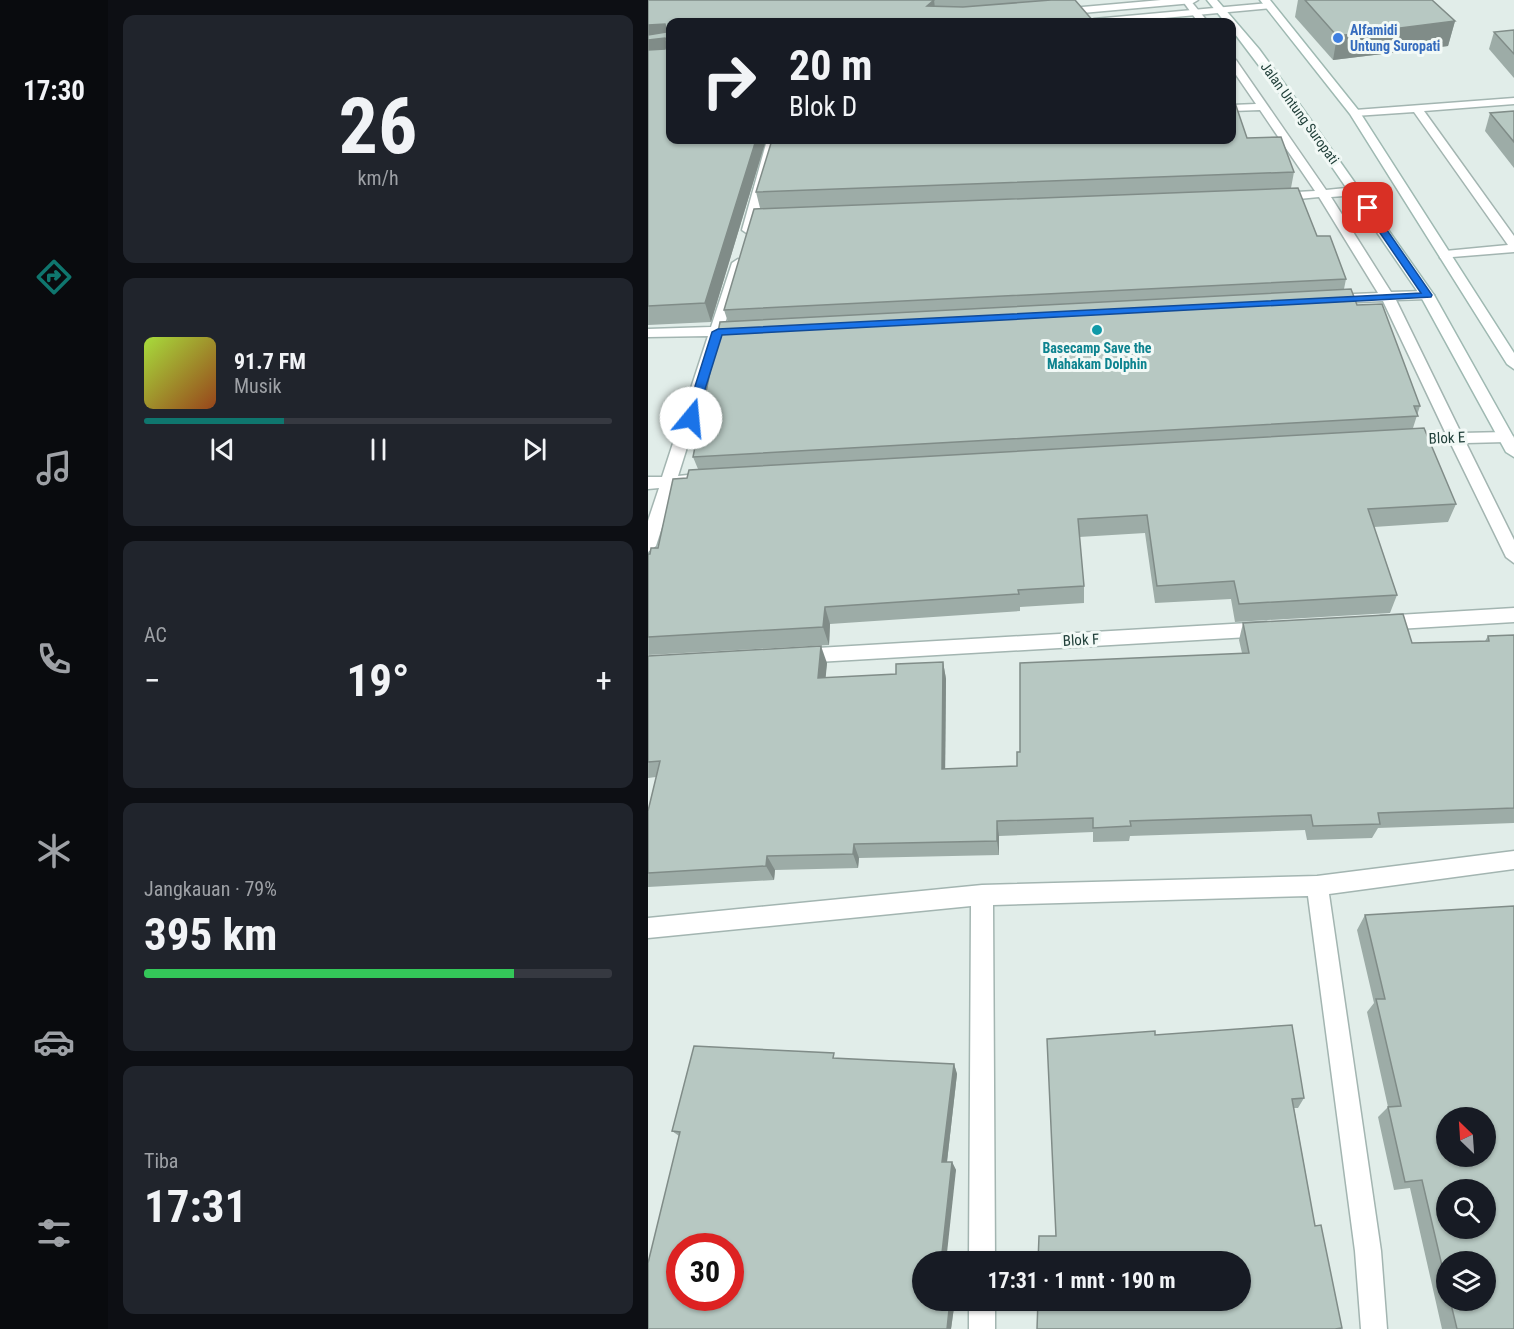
<!DOCTYPE html>
<html lang="id">
<meta charset="utf-8">
<style>
:root{--surface:#171b24;--page:#20242c;--text:#f1f3f6;--muted:#9ea1a6;--line:#363941;--accent:#0f766e}
body{margin:0;font-family:"Roboto Condensed",sans-serif;background:var(--page);color:var(--text);height:100vh;display:flex;flex-direction:column;font-size:22px;white-space:nowrap}
*{box-sizing:border-box;margin:0}
p{font-size:20px;color:var(--muted)}
.icon{flex:none;width:33px;height:33px;fill:none;stroke:currentColor;stroke-width:2;stroke-linecap:round;stroke-linejoin:round}
.map{position:relative;flex:1;overflow:hidden}
.details{display:flex;flex-direction:column;gap:15px;padding:15px;background:#0d0f14;width:540px}
.details>*{flex:none}
.guide{position:absolute;left:18px;top:18px;width:570px;height:126px;border-radius:12px;box-shadow:0 2px 4px #0004;background:#171b24;color:var(--text);overflow:hidden}
.needle{width:39px;rotate:335deg}
.tools{position:absolute;left:788px;top:1107px;display:grid;gap:12px}
.tools a{display:grid;place-items:center;width:60px;height:60px;border-radius:50%;background:var(--surface);box-shadow:0 2px 4px #0004;font-size:30px}
.speed{position:absolute;left:18px;top:1233px;display:flex;gap:12px;font-size:30px;font-weight:700;text-align:center}
.speed>*{display:grid;place-content:center;width:78px;height:78px;border-radius:50%;background:var(--surface);box-shadow:0 2px 4px #0004;line-height:1}
.speed .limit{border:9px solid #d22;background:#fff;color:#111}
.pin{position:absolute;display:grid;place-items:center;width:51px;height:51px;color:#fff;margin:-26px;border-radius:12px;box-shadow:0 3px 9px #0006}
.me{position:absolute;width:66px;margin:-33px;rotate:17deg;stroke-linejoin:round;filter:drop-shadow(0 0 4px #0008)}
.turn{display:flex;align-items:center;gap:21px;height:126px;padding:0 24px;font-size:27px}
.turn .icon{width:78px;height:78px;stroke-width:2.5}
.turn b{display:block;font-size:42px;line-height:51px}
.big{font-size:45px;font-weight:700;line-height:1.1}
.details .card{flex:1;display:flex;flex-direction:column;justify-content:center;gap:9px;min-width:0;padding:0 21px;border-radius:12px;background:var(--page)}
.details .dial{align-items:center;gap:0}
.dial b{font-size:78px;line-height:1}
.song{display:flex;align-items:center;gap:18px}
.cover{width:72px;height:72px;border-radius:9px;background:linear-gradient(135deg,hsl(80 70% 55%),hsl(20 70% 35%))}
.played{height:6px;border-radius:3px;background:linear-gradient(90deg,var(--accent) 30%,var(--line) 30%)}
.keys{display:flex;justify-content:space-around;direction:ltr}
.heat{display:flex;justify-content:space-between;align-items:center;font-size:33px;direction:ltr}
.charge{height:9px;border-radius:4px;background:linear-gradient(90deg,#34c759 79%,var(--line) 0)}
.trip{position:absolute;left:264px;top:1251px;width:339px;height:60px;border-radius:30px;background:var(--surface);box-shadow:0 2px 4px #0004;font-weight:700;line-height:60px;text-align:center}
main{display:flex;flex:1;min-height:0}
.tabs{display:flex;flex-direction:column;width:108px;justify-content:space-around;align-items:center;background:#090b0e;color:var(--muted)}
.tabs .icon{width:42px;height:42px}
.tabs .on{color:var(--accent)}
.tabs b{font-size:27px;color:var(--text)}
.map>svg:first-child{display:block}
.lines{fill:none;stroke-linecap:round;stroke-linejoin:round}
.service-casing{stroke:#a3b5b1;stroke-width:3}
.minor-casing{stroke:#a3b5b1;stroke-width:3}
.tertiary-casing{stroke:#a3b5b1;stroke-width:3}
.secondary-casing{stroke:#9fb9b2;stroke-width:3}
.service{fill:#fff;fill-rule:evenodd}
.minor{fill:#fff;fill-rule:evenodd}
.tertiary{fill:#fff;fill-rule:evenodd}
.secondary{fill:#fff;fill-rule:evenodd}
.wall{fill:#9daca7;fill-rule:evenodd}
.shaded-wall{fill:#808c88}
.building{fill:#b7c8c2;stroke:#808c88;stroke-width:1.5;fill-rule:evenodd}
.route{fill:#1a73e8;stroke:#114b97;stroke-width:1.5}
.shop-dot{fill:#3f7fe0;stroke:#f2f9f6;stroke-width:2}
.culture-dot{fill:#0f9aa8;stroke:#f2f9f6;stroke-width:2}
.labels{text-anchor:middle;stroke-width:6;stroke-linejoin:round;paint-order:stroke}
.far-shop-label{font-size:14px;font-weight:bold;fill:#366cbe;stroke:#f2f9f6;text-anchor:start}
.far-street-label{font-size:14px;fill:#203f39;stroke:#f2f9f6}
.far-culture-label{font-size:14px;font-weight:bold;fill:#0d838f;stroke:#f2f9f6}
.street-label{font-size:15px;fill:#203f39;stroke:#f2f9f6}
</style>
<main>
<nav class="tabs">
<b>17:30</b>
<svg class="icon on" aria-label="directions" viewBox="0 0 24 24"><path d="M12 3l9 9-9 9-9-9zM9 14v-3h6M13 9l2 2-2 2"/></svg>
<svg class="icon" aria-label="music" viewBox="0 0 24 24"><path d="M9 18V5l10-2v13"/><circle cx="6" cy="18" r="3"/><circle cx="16" cy="16" r="3"/></svg>
<svg class="icon" aria-label="phone" viewBox="0 0 24 24"><path d="M5 4h4l2 5-3 2q2 4 5 5l2-3 5 2v4C11 20 4 13 5 4z"/></svg>
<svg class="icon" aria-label="climate" viewBox="0 0 24 24"><path d="M12 3v18M4 7l16 10M4 17L20 7"/></svg>
<svg class="icon" aria-label="car" viewBox="0 0 24 24"><path d="M5 17H2v-5l4-1 3-4h7l3 4 3 1v5h-3M9 17h6M6 11h13"/><circle cx="7" cy="17" r="2"/><circle cx="17" cy="17" r="2"/></svg>
<svg class="icon" aria-label="filters" viewBox="0 0 24 24"><path d="M4 7h16M4 17h16"/><circle cx="9" cy="7" r="2"/><circle cx="15" cy="17" r="2"/></svg>
</nav>
<section class="details">
<div class="card dial"><b>26</b><p>km/h</p></div>
<div class="card">
<div class="song"><i class="cover"></i><div><b>91.7 FM</b><p>Musik</p></div></div>
<div class="played"></div>
<div class="keys"><svg class="icon" aria-label="previous" viewBox="0 0 24 24"><path d="M18 5L8 12l10 7zM5 5v14"/></svg><svg class="icon" aria-label="pause" viewBox="0 0 24 24"><path d="M8 5v14M16 5v14"/></svg><svg class="icon" aria-label="next" viewBox="0 0 24 24"><path d="M6 5l10 7-10 7zM19 5v14"/></svg></div>
</div>
<div class="card"><p>AC</p>
<div class="heat"><a>−</a><b class="big">19°</b><a>+</a></div>
</div>
<div class="card"><p>Jangkauan · 79%</p><b class="big">395 km</b><div class="charge"></div></div>
<div class="card"><p>Tiba</p><b class="big">17:31</b></div>
</section>
<div class="map">
<svg width="866" height="1329" viewBox="0 0 866 1329">
<rect width="100%" height="100%" fill="#e1ede9"/>
<g class="lines">
<defs>
<path id="service" d="M866 98V104L776 111 866 236V252L792 258V252L797 251 860 245 766 112 707 116 702 113 707 110Z"/>
<g id="minor">
<path d="M534 0H542L560 22H550Z"/>
<path d="M584 59 588 60 678 190 708 187 714 191 708 195 683 197 743 292 779 291 786 295 779 299 748 300 813 433 858 432 866 437 858 442 818 443 866 540V563L858 557 803 444 757 445 749 440 757 435 798 434 735 301 682 303 675 299 682 295 730 293 671 197 630 201 624 197 630 193 667 191 612 110 584 111V105L608 104 584 69Z"/>
<path d="M119 140H131L106 230 100 234 94 230Z"/>
<path d="M90 259 96 263 76 327H94L101 331 94 335 74 336 30 476 49 474 57 480 49 486 27 487 8 546 0 552V521L11 488 0 489V477H14L60 336 0 337V329L63 327 84 263Z"/>
<path d="M866 608V622L733 630 727 628 724 623 727 618 733 616Z"/>
<path d="M618 622 624 624 627 629 624 634 618 636 152 663 146 661 143 656 146 651 152 649Z"/>
<path d="M866 851V869L681 894 733 1251 739 1329H713L707 1251 660 896 345 905 347 1262H321L323 906 0 938V918L334 885 669 876Z"/>
<rect x="321" y="1300" width="26" height="29"/>
</g>
<g id="tertiary">
<path d="M513 0H550L545 3 412 15 407 12 412 9Z"/>
<path d="M621 3 626 6 624 8 473 22H441L446 19Z"/>
</g>
<g id="secondary">
<path d="M559 0H569L611 49 657 112 786 295 866 438V457L858 452 772 295 649 116 584 30V22H577Z"/>
<path d="M612 0H622L711 111 866 353V369L859 364 702 114Z"/>
</g>
</defs>
<!-- service casing -->
<use href="#service" class="service-casing"/>
<!-- minor casing -->
<use href="#minor" class="minor-casing"/>
<!-- tertiary casing -->
<use href="#tertiary" class="tertiary-casing"/>
<!-- secondary casing -->
<use href="#secondary" class="secondary-casing"/>
<!-- service -->
<use href="#service" class="service"/>
<!-- minor -->
<use href="#minor" class="minor"/>
<!-- tertiary -->
<use href="#tertiary" class="tertiary"/>
<!-- secondary -->
<use href="#secondary" class="secondary"/>
</g>
<!-- wall -->
<g class="wall">
<path d="M0 0H427L22 140H118L63 322 0 325Z"/>
<path d="M650 0H784L807 21 800 46 685 60 647 17Z"/>
<path d="M866 30V78L841 49 846 32Z"/>
<path d="M866 111V168L837 131 842 113Z"/>
<path d="M599 138 646 172 643 188 669 236 698 279 696 289 709 305 772 406 765 428 808 504 800 522 726 527 749 595 742 613 587 622 583 599 507 603 497 533 431 537 436 586V603L372 607V611L182 624 181 645 0 655V554H2L10 548 39 478 50 469 45 457 80 322 76 310 112 208 108 192Z"/>
<path d="M595 623 764 643 837 641 840 636 866 635V823L730 828 724 838 659 840 657 830 482 836 481 841 445 842V832L351 836V855L211 858 210 868 127 870 126 880 0 887V811L8 777 0 778V656L179 663 177 678 248 674 295 662 298 679 297 769 369 766 372 752 594 653 591 640Z"/>
<path d="M717 915 866 1329H794L762 1188 746 1190 730 1117 740 1107 719 1012 726 1003 709 930ZM798 1262 837 1300H798Z"/>
<path d="M507 1035 656 1098 650 1108H646L667 1226 694 1328 690 1329H389L408 1236Z"/>
<path d="M191 1059 306 1064 309 1074 299 1162H304L308 1170 274 1262 307 1300 303 1329H0L31 1136 24 1131Z"/>
</g>
<!-- shaded-wall -->
<g class="shaded-wall">
<path d="M286 0 288 17 279 6Z"/>
<path d="M807 21 800 46 685 60 689 36Z"/>
<path d="M17 24 22 41 17 38 22 56 0 58V25Z"/>
<path d="M108 140H118L63 322 57 303Z"/>
<path d="M177 607 182 624 181 645 175 627Z"/>
<path d="M173 646 179 663 176 695 170 678Z"/>
<path d="M295 662 298 679 297 784 294 769Z"/>
<path d="M349 821 351 836V855L349 841Z"/>
<path d="M206 844 211 858 210 868 205 854Z"/>
<path d="M119 856 127 870 126 880 118 866Z"/>
<path d="M306 1064 309 1074 298 1170 294 1162Z"/>
<path d="M304 1162 308 1170 298 1262H293Z"/>
<path d="M302 1300H307L303 1329H299Z"/>
</g>
<!-- building -->
<g class="building">
<path d="M0 0H286L279 6 315 7 403 0H427L446 22H22V140H108L57 303 0 306V50L17 49 19 41 17 38 0 40V35L19 32 17 24 0 25Z"/>
<path d="M657 0H784L807 21 689 36Z"/>
<path d="M866 30V54L846 32Z"/>
<path d="M584 94 599 138 633 137 646 172 108 192 124 140H584Z"/>
<path d="M866 111V142L842 113Z"/>
<path d="M650 188 669 236H682L698 279 76 310 106 209Z"/>
<path d="M703 289 709 305 734 304 772 406H766L770 416 45 457 72 322Z"/>
<path d="M776 428 808 504 720 509 749 595 591 604 586 581 509 586 499 515 430 519 436 586 370 590 371 594 177 607 175 627 0 637V554H2L3 548H10L25 479 39 478 41 470Z"/>
<path d="M755 614 764 643 841 641 840 636 866 635V808L730 813 732 824 665 826 663 815 482 821 483 826 445 828V818L349 821V841L206 844 205 854 119 856 118 866 0 873V811L12 761 0 762V656L173 646 170 678 248 674V664L295 662 294 769 369 766V752H372V663L601 653 595 623Z"/>
<path d="M866 906V1329H809L802 1300H837V1262H798V1283L774 1180 757 1182 740 1107 753 1106 728 999H737L717 915ZM798 1118H837V1156H798ZM798 1190H837V1228H798Z"/>
<path d="M644 1025 656 1098 644 1099 667 1226 673 1225 694 1328 687 1329H389L390 1300H592V1262H390L391 1236H408L399 1039 507 1031V1035Z"/>
<path d="M46 1046 186 1053 185 1058 306 1064 294 1162H304L293 1262H274V1300H302L299 1329H0V1263L32 1132 24 1131ZM32 1246H82V1298H32Z"/>
</g>
<!-- route -->
<path class="route" d="M717 207H723L784 295 783 297 74 335 48 418 43 421 37 418 64 332 70 329 773 293 715 208Z"/>
<!-- markers -->
<circle class="shop-dot" cx="690" cy="38" r="6"/>
<circle class="culture-dot" cx="449" cy="330" r="6"/>
<g class="labels">
<!-- far-shop labels -->
<g class="far-shop-label">
<text x="702" y="35">Alfamidi<tspan x="702" dy="16">Untung Suropati</tspan></text>
</g>
<!-- far-street labels -->
<g class="far-street-label">
<text transform="translate(652 113) rotate(54)" y="5">Jalan Untung Suropati</text>
</g>
<!-- far-culture labels -->
<g class="far-culture-label">
<text x="449" y="353">Basecamp Save the<tspan x="449" dy="16">Mahakam Dolphin</tspan></text>
</g>
<!-- street labels -->
<g class="street-label">
<text transform="translate(799 438) rotate(-2)" y="5">Blok E</text>
<text transform="translate(433 640) rotate(-3)" y="5">Blok F</text>
</g>
</g>
</svg>
<div class="tools">
<a><svg class="needle" viewBox="-14 -14 28 28"><path d="M0-13l5 13h-10z" fill="#e53935"/><path d="M0 13l5-13h-10z" fill="#9ea1a6"/></svg></a>
<a><svg class="icon" aria-label="search" viewBox="0 0 24 24"><circle cx="10" cy="10" r="6"/><path d="M15 15l6 6"/></svg></a>
<a><svg class="icon" aria-label="layers" viewBox="0 0 24 24"><path d="M12 4l9 5-9 5-9-5zM3 14l9 5 9-5"/></svg></a>
</div>
<div class="speed"><div class="limit">30</div></div>
<div class="pin" style="left:720px;top:208px;background:#d93025"><svg class="icon" aria-label="arrive" viewBox="0 0 24 24"><path d="M6 21V4h12l-3 4 3 4H6"/></svg></div>
<svg class="me" style="left:43px;top:418px" viewBox="-20 -20 40 40"><circle r="19" fill="#fff"/><path d="M0-13L10 11 0 6-10 11z" fill="#1a73e8"/></svg>
<div class="trip">17:31 · 1 mnt · 190 m</div>
<div class="guide">
<div class="turn"><svg class="icon" aria-label="right" viewBox="0 0 24 24"><path d="M7 20v-9h11M14 6l5 5-5 5"/></svg><div><b>20 m</b>Blok D</div></div>
</div>
</div>
</main>
